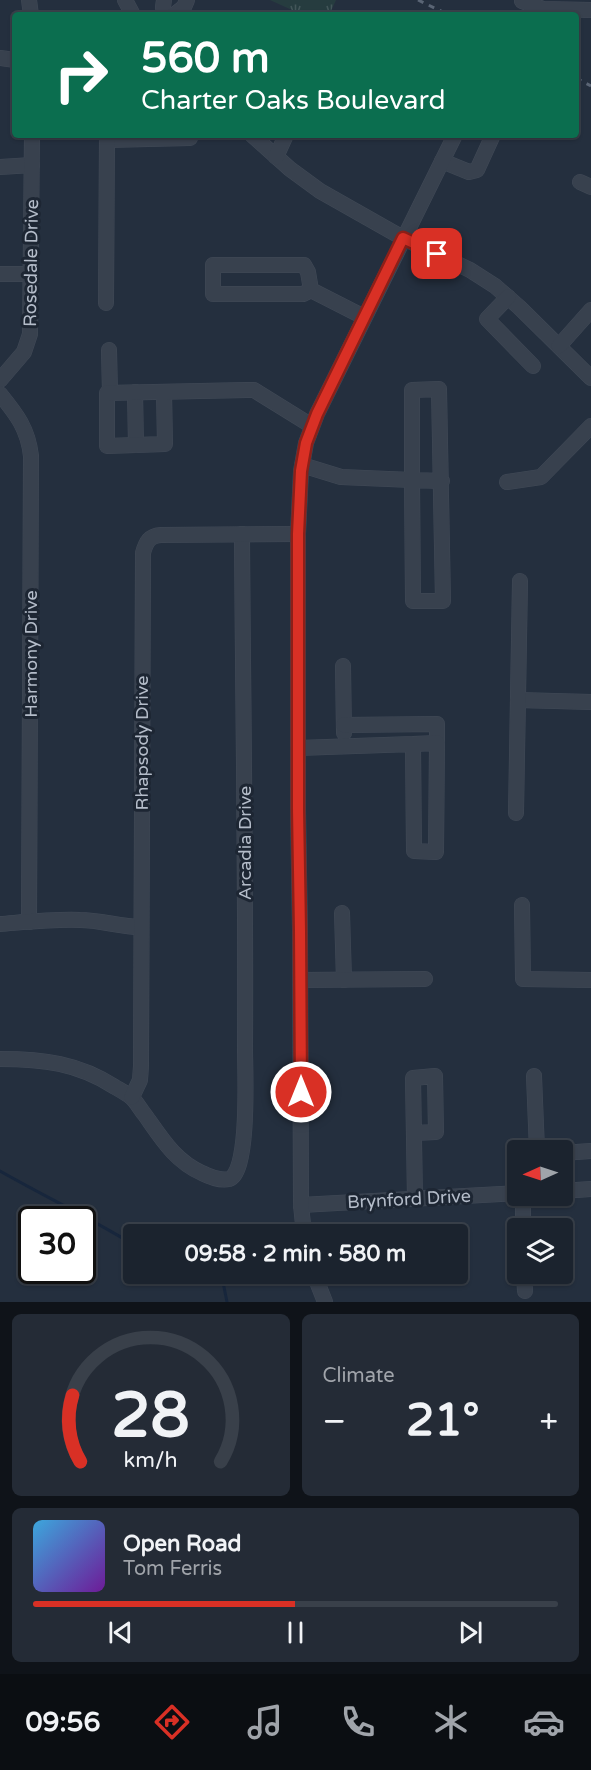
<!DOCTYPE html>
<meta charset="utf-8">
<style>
:root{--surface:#1b232e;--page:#242b36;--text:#f1f3f6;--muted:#a0a4aa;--line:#39404a;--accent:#d93025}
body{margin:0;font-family:"Varela Round",sans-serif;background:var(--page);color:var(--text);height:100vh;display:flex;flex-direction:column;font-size:22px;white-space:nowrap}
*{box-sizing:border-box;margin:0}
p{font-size:20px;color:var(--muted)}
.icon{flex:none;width:33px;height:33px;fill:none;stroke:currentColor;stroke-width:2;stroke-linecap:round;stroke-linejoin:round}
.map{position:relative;height:1302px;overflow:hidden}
.side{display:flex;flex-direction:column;gap:12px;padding:12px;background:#0f1319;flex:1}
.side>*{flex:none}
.banner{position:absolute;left:12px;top:12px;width:567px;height:126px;border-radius:6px;box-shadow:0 2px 4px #0004,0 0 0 2px var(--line);background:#0b6e4f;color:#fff;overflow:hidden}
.needle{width:39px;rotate:267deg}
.controls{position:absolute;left:507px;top:1140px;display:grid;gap:12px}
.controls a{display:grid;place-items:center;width:66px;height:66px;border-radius:6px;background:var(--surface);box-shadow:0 2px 4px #0004,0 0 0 2px var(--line);font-size:30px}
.speed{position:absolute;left:18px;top:1206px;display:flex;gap:12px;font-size:30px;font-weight:700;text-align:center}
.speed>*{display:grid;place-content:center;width:78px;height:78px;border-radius:50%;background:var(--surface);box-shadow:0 2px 4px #0004,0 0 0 2px var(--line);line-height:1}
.speed .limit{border:3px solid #111;border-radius:9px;background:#fff;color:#111}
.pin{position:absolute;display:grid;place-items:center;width:51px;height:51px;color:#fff;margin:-26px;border-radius:12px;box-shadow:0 3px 9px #0006}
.me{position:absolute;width:66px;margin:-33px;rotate:0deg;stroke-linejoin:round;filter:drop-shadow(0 0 4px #0008)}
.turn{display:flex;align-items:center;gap:21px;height:126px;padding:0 30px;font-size:27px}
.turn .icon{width:78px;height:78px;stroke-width:2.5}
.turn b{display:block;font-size:42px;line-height:51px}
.big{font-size:45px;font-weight:700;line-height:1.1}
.side .widget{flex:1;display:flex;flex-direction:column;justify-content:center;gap:9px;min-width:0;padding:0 21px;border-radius:9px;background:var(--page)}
.side .dial{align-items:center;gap:0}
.dial svg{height:156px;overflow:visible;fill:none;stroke:var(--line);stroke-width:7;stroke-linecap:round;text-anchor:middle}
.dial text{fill:var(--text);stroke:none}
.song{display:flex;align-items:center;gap:18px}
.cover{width:72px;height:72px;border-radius:9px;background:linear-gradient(135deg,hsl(200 70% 55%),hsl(280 70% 35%))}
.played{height:6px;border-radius:3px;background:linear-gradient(90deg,var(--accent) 50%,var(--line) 50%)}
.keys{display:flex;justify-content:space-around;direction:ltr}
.heat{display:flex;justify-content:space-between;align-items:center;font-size:33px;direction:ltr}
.side .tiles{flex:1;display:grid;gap:12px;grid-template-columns:1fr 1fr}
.widget:last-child{grid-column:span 2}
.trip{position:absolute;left:123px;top:1224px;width:345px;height:60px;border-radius:6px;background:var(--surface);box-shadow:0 2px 4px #0004,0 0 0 2px var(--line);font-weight:700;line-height:60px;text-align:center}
.menu{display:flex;height:96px;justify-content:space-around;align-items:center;background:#0b0e12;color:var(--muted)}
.menu .icon{width:42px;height:42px}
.menu .on{color:var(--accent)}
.menu b{font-size:27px;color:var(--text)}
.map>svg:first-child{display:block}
.park{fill:url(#park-tufts)}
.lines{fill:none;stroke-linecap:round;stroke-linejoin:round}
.stream{stroke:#17263c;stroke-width:3}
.minor-casing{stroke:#414a57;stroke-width:16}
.minor{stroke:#38414e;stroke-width:15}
.rail{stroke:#5a6575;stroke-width:3;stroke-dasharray:6 6;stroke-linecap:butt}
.route-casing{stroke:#8d1f18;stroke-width:15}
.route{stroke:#d93025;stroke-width:10}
.labels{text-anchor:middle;stroke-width:6;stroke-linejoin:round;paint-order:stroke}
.street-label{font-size:18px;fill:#b4bcc9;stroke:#1d2633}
</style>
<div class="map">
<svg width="591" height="1302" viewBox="0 0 591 1302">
<defs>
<pattern id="park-tufts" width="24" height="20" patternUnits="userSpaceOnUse" patternTransform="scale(1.5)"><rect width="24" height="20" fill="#263c3f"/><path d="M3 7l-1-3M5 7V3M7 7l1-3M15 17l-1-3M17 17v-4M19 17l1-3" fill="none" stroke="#435659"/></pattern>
</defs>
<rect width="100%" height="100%" fill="#242f3e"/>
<!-- park -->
<path class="park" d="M270 0H336L329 15H303Z"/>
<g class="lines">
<!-- stream -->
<g class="stream">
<path d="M0 1171C44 1196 90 1218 134 1245"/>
<path d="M217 1274 223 1282 227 1302"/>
</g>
<defs>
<g id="minor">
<path d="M29 0 31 15"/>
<path d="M125 0 133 15"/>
<path d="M522 1 543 9 591 10"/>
<path d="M164 15 163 7 164 0"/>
<path d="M174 15 184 7 187 0"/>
<path d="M0 58 15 60"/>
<path d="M252 135 290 169 320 191 403 238 470 270 495 286 519 307 591 378"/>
<path d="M107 140 190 138 189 135"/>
<path d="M276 157 286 135"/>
<path d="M442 161 469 172 477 170 493 135"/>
<path d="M0 167 32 165"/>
<path d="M580 182 591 187"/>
<path d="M0 274H31"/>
<path d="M311 290 308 272 304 265H213V294H303L311 290 364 317"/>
<path d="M508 297 487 319 533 366"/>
<path d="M106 303 107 135"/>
<path d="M559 346 591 310"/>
<path d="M109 350 110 393"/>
<path d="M0 380 24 352 30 334 32 135"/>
<path d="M135 392 136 445"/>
<path d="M164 392 165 444 107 446V393L247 390H254L312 426"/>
<path d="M0 394C17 415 28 429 31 456L29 922"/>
<path d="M302 465 341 477 412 480V390L439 389 443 601H413L412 480 442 481"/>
<path d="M507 482 541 477 591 426"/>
<path d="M343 666 344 733"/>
<path d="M518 700 591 702"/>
<path d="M344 725 437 724V743"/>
<path d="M298 748 413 744 414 851 436 852 437 743 413 744"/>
<path d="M516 813 520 581"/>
<path d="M522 905 523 979 591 980"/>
<path d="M342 913 344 980"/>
<path d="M0 924C26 922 54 919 80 920 101 920 120 927 141 927"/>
<path d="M301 980 425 979"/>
<path d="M0 1059C43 1059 78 1063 115 1087 120 1090 126 1093 131 1097 136 1101 140 1109 145 1115 162 1139 175 1161 202 1173 210 1177 220 1181 229 1179 250 1173 245 1069 245 1049 246 877 243 706 242 534"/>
<path d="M534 1076 537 1150"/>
<path d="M132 1097 140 1080 141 1066 143 553C146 542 149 536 161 535L298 534"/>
<path d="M414 1133 436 1132 435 1076 413 1078 415 1199"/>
<path d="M562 1153 591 1151"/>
<path d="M562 1191 591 1189"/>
<path d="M523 1196V1228"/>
<path d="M301 1205 518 1193"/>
<path d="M304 1234 301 1205 300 931 298 809V534L301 471 306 443 317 414 455 135"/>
<path d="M314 1274 325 1302"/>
<path d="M524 1274 525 1291"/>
</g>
</defs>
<!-- minor casing -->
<use href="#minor" class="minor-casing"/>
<!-- minor -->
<use href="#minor" class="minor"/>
<!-- rail -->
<g class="rail">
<path d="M418 0 449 15"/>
<path d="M576 78 591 86"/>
</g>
</g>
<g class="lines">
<defs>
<path id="route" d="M301 1092 300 931 298 809V534L301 471 306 443 317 414 403 238 437 254"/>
</defs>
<!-- route casing -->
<use href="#route" class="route-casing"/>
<!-- route -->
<use href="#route" class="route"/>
</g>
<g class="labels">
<!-- street labels -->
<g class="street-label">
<text transform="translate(31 263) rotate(-89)" y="6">Rosedale Drive</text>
<text transform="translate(31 654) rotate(-90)" y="6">Harmony Drive</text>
<text transform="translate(142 743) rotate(-90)" y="6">Rhapsody Drive</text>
<text transform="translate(245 843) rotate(-90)" y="6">Arcadia Drive</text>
<text transform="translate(409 1199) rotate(-3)" y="6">Brynford Drive</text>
</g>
</g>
</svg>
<div class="controls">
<a><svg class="needle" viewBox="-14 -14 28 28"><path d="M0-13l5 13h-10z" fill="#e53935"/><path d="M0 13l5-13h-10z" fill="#a0a4aa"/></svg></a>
<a><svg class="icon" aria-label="layers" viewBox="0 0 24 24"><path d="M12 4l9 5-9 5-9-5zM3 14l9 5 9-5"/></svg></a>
</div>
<div class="speed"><div class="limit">30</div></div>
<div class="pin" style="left:437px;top:254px;background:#d93025"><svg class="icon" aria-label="arrive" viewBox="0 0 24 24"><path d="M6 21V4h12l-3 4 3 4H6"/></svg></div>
<svg class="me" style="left:301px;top:1092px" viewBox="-20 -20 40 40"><circle r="17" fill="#d93025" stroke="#fff" stroke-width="3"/><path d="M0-11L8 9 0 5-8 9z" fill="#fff"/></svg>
<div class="trip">09:58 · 2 min · 580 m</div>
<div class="banner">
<div class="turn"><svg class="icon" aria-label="right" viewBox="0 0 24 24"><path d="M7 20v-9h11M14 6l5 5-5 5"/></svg><div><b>560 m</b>Charter Oaks Boulevard</div></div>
</div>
</div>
<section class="side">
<div class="tiles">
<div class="widget dial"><svg viewBox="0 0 100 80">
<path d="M14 69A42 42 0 1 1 86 69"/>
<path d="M14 69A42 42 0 0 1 10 35" stroke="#d93025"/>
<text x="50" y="56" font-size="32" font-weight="700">28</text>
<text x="50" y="72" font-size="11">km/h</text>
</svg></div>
<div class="widget"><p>Climate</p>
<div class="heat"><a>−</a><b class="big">21°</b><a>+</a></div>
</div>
<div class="widget">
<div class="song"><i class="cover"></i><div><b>Open Road</b><p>Tom Ferris</p></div></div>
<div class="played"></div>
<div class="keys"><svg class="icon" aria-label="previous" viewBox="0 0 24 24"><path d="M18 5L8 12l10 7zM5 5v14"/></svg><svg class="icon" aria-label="pause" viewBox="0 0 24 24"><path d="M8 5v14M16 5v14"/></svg><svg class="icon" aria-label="next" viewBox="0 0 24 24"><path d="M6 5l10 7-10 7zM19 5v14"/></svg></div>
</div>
</div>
</section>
<nav class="menu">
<b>09:56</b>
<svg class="icon on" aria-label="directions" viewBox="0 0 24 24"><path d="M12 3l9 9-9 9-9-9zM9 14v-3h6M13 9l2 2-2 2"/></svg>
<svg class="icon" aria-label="music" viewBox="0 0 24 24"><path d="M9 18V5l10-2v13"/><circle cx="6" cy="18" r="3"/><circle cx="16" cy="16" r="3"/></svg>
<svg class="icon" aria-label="phone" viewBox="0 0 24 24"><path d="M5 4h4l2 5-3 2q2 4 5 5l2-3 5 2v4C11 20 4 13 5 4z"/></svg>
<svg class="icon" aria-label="climate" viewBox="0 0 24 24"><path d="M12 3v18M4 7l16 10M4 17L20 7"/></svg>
<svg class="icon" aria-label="car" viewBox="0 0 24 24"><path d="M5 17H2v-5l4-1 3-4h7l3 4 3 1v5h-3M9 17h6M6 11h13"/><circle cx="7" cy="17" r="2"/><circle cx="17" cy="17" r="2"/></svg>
</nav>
